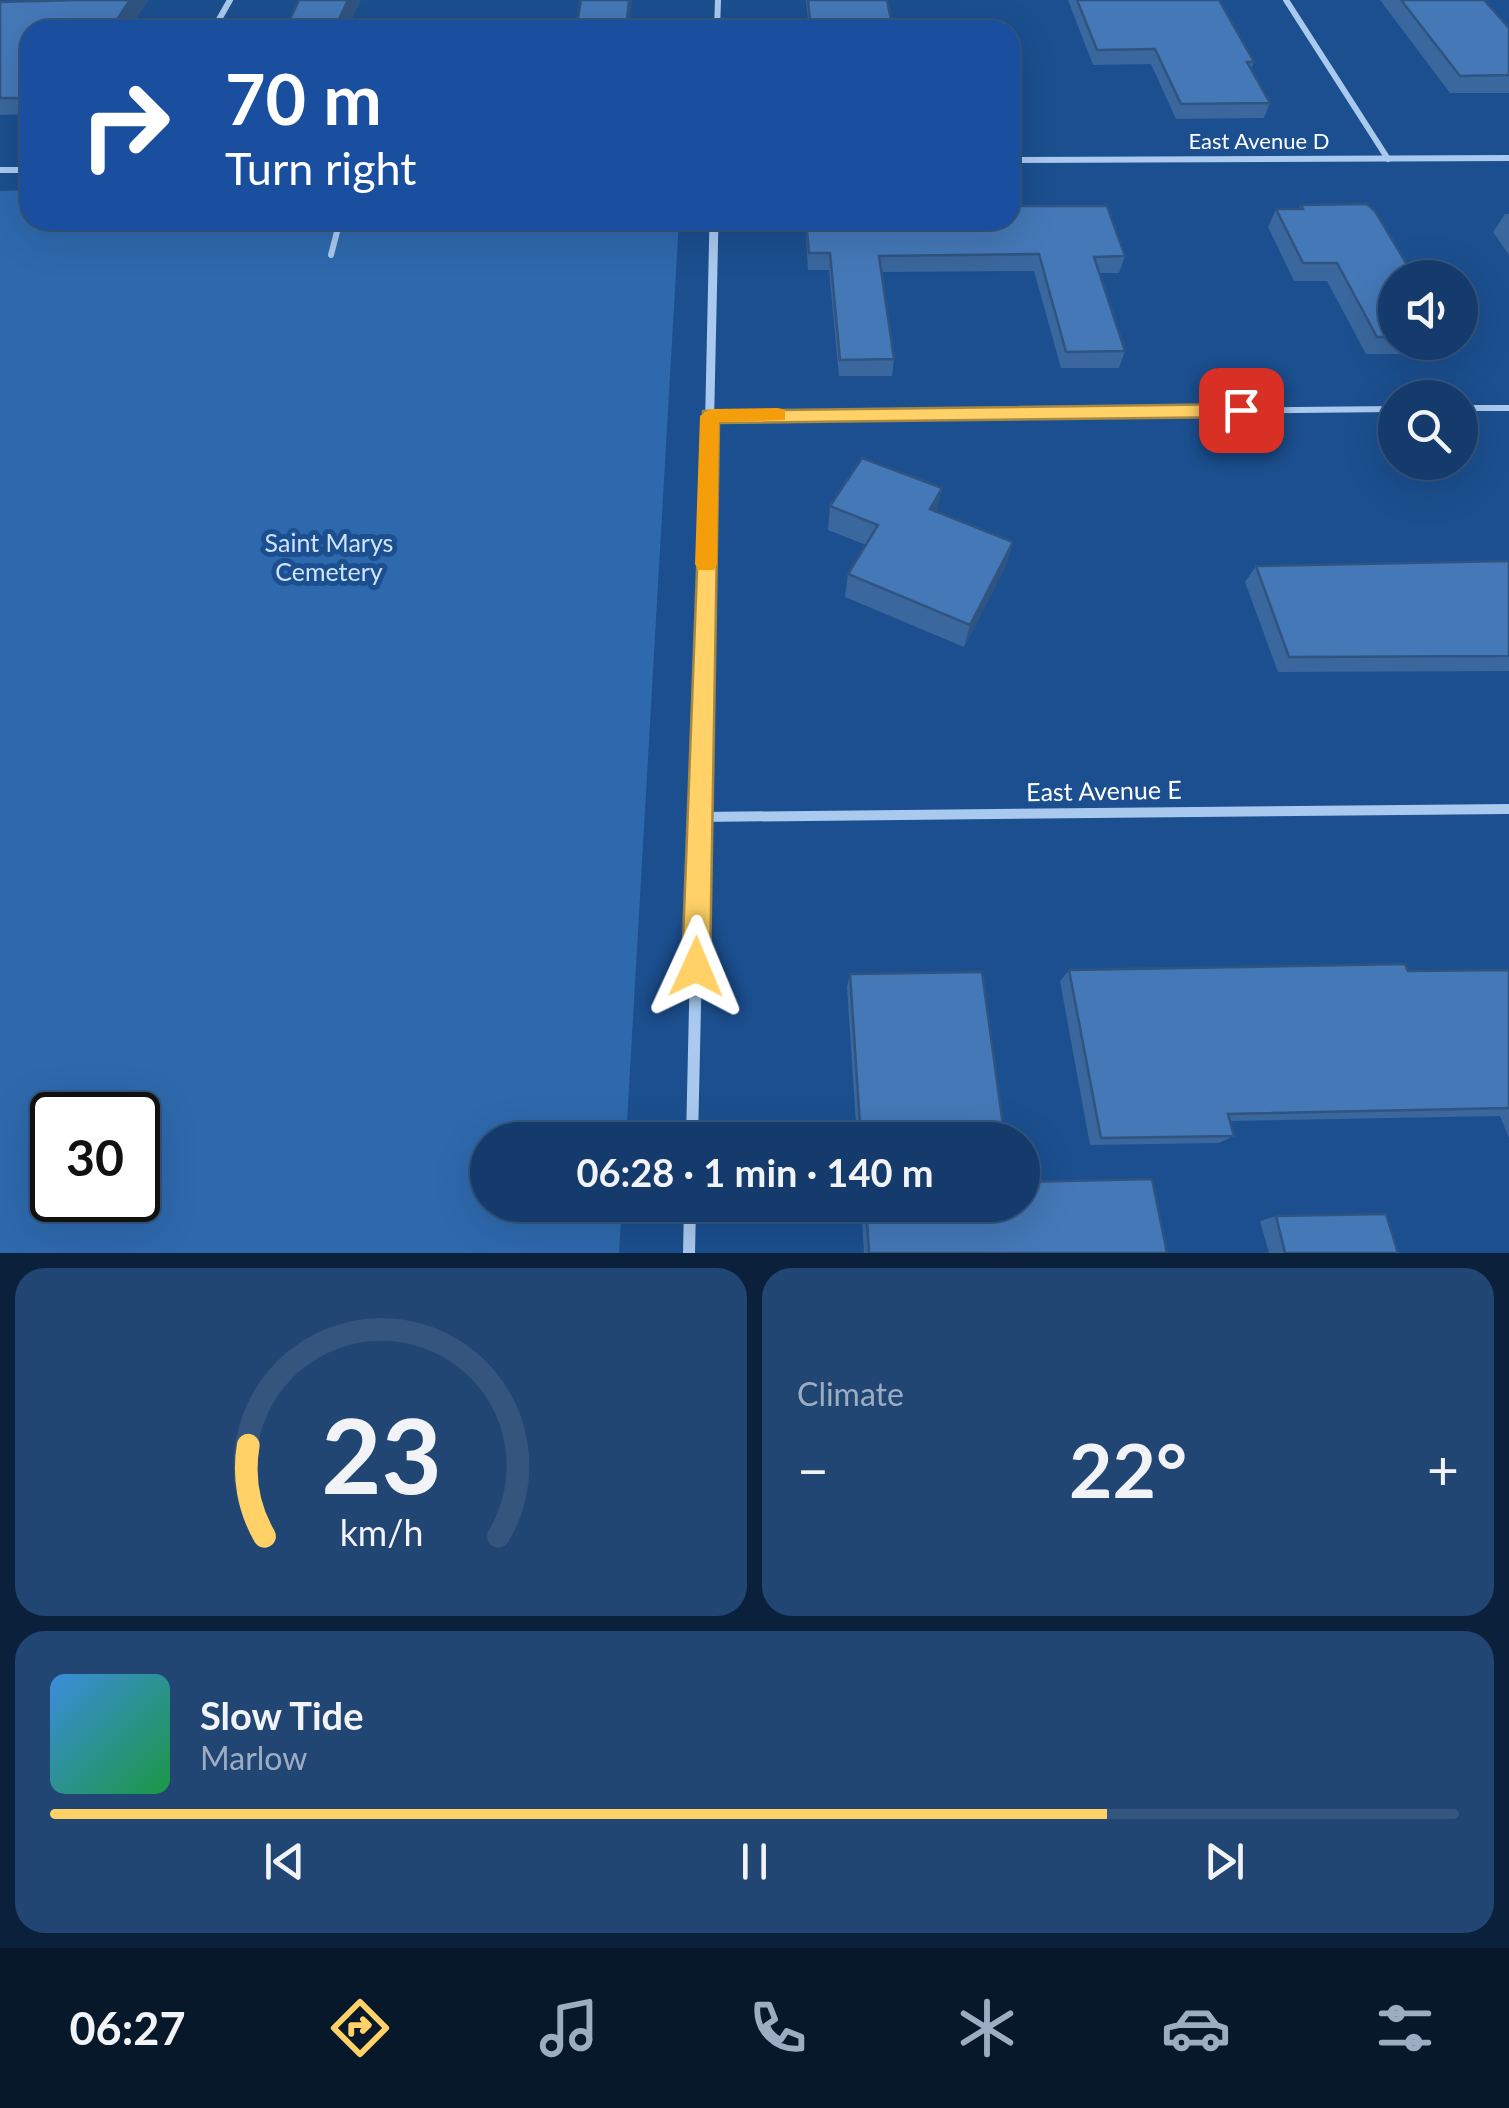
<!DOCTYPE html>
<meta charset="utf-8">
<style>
:root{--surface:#143b6b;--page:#214673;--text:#f1f3f6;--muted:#9dadc1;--line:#33557e;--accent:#ffd166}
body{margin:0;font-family:Lato,sans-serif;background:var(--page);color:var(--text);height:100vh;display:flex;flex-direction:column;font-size:38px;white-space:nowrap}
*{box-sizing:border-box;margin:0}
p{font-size:32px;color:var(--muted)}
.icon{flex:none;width:55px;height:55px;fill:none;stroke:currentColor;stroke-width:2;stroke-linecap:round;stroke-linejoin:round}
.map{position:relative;height:1253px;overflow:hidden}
.sheet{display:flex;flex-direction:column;gap:15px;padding:15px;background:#0b203b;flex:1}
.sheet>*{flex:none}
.top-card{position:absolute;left:20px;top:20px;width:1000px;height:210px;border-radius:30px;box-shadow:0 10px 40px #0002,0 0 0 2px var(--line);background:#1a4fa0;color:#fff;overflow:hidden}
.controls{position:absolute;left:1378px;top:260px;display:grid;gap:20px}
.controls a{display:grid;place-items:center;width:100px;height:100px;border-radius:50%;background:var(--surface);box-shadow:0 10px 40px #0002,0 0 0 2px var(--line);font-size:50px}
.speed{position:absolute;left:30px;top:1092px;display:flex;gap:20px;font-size:50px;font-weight:700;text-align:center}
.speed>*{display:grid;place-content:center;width:130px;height:130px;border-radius:50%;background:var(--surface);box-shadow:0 10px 40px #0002,0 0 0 2px var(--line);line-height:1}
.speed .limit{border:5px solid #111;border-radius:15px;background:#fff;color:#111}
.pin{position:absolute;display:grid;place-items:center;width:85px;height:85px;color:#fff;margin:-42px;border-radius:20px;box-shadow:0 5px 15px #0006}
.me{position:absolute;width:110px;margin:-55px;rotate:1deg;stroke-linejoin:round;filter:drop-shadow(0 0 8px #0008)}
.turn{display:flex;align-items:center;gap:35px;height:210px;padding:0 40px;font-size:45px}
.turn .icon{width:130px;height:130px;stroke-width:2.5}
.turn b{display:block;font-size:70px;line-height:85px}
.big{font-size:75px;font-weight:700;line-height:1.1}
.sheet .card{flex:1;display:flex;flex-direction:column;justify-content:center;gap:15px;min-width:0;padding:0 35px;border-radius:30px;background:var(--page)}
.sheet .dial{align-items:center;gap:0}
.dial svg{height:260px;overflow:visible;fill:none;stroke:var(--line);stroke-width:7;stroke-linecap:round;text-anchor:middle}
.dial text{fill:var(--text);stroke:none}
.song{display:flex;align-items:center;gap:30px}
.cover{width:120px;height:120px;border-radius:15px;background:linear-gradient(135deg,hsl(210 70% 55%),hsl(140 70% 35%))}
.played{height:10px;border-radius:5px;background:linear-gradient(90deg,var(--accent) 75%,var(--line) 75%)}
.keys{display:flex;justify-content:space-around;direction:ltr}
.heat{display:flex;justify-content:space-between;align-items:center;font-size:55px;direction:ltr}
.sheet .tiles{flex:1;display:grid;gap:15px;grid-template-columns:1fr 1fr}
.card:last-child{grid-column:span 2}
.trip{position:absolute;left:470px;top:1122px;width:570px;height:100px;border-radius:50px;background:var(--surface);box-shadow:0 10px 40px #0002,0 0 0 2px var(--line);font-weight:700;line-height:100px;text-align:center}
.tabs{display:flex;height:160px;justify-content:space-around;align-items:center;background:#08182b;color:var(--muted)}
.tabs .icon{width:70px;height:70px}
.tabs .current{color:var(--accent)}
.tabs b{font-size:45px;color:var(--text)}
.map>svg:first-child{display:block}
.green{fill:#2e69ad;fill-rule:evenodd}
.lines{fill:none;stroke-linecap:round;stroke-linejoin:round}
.lane{stroke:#a9c9ee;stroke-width:6}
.street-far3{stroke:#a9c9ee;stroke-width:6}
.street-far2{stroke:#a9c9ee;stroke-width:9}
.street-far1{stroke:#a9c9ee;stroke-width:10}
.street{stroke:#a9c9ee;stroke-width:12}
.wall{fill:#3a679d}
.shaded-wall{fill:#305480}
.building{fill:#4478b7;stroke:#305480;stroke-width:2.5}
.route{fill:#ffd166;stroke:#a68842;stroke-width:2.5}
.slow{fill:#f59e0b}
.labels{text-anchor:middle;stroke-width:10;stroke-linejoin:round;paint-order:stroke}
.far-street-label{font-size:22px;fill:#fff;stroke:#1b4f8f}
.park-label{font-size:25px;fill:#cfe3fa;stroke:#1b4f8f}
.street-label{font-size:25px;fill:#fff;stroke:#1b4f8f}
</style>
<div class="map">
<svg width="1509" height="1253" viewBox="0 0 1509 1253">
<rect width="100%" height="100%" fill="#1b4f8f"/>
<!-- green -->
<path class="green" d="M30 190V220H679L626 1140H488V1205H622L619 1253H0V191ZM52 1115H138V1200H52Z"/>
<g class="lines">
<!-- lane -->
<g class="lane">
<path d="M331 255 340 220"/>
<path d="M1460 408H1509"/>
<path d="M710 416 1395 409"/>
</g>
<!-- street-far3 -->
<g class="street-far3">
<path d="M1286 0 1388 159"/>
<path d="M213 30 230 0"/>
<path d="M717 30 718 0"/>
<path d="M1010 160 1509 158"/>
<path d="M0 170H30"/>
</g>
<!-- street-far2 -->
<path class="street-far2" d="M708 491 714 220"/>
<!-- street-far1 -->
<g class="street-far1">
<path d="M699 817 1509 809"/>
<path d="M699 830 708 488"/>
</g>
<!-- street -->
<g class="street">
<path d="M692 1140 699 828"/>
<path d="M689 1253 690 1205"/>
</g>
</g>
<!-- wall -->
<g class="wall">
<path d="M77 0H148L128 30H30V114L0 115V2Z"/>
<path d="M806 0H887L893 30H809Z"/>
<path d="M1068 0H1219L1254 62 1251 69 1270 103 1264 118 1176 119 1151 64 1093 65Z"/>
<path d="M1380 0H1484L1509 28V93H1450Z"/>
<path d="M1301 205 1395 278V342H1446L1438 354H1366L1327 281H1294L1268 227 1276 209H1299Z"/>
<path d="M1505 214H1509V255L1493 232Z"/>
<path d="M805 220H1010L1125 256 1119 273H1099L1125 351 1119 368H1061L1034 271 882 272 894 359 892 376H839L829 270H808Z"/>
<path d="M830 506 936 512 1013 542 1006 565 964 647 845 597 848 574 866 545 828 530Z"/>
<path d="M1509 561V671L1278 672 1245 582 1256 566Z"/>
<path d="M1069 970 1408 971 1509 970V1138L1500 1116 1230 1121 1234 1136 1219 1143 1090 1145 1060 981Z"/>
<path d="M850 974 1005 1140H857L847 987Z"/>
<path d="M861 1205H1022L1167 1253H864Z"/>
<path d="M1276 1216 1398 1253H1269L1260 1221Z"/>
</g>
<!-- shaded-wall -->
<g class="shaded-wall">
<path d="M130 0H148L128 30H110Z"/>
<path d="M348 0H361L347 30H334Z"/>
<path d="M629 0H632L629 30H626Z"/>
<path d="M942 488 937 512 930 509Z"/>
<path d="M1013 542 1006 565 964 647 970 625Z"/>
</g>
<!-- building -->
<g class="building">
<path d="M77 0H130L110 30H30V98H0V2Z"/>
<path d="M299 0H348L334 30H285Z"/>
<path d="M581 0H629L626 30H576Z"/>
<path d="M808 0H887L893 30H811Z"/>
<path d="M1077 0H1219L1254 62H1247L1270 103 1181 104 1155 49 1097 50Z"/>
<path d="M1401 0H1484L1509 28V75L1460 76Z"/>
<path d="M1367 204 1375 211 1415 278H1395V337H1377L1337 263H1303L1276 209H1303L1301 205Z"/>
<path d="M1010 206H1107L1125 256 1094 257 1125 351 1066 352 1039 254 879 256 894 359 840 360 830 253H809L806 220H1010Z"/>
<path d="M862 458 942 488 930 509 1013 542 970 625 848 574 878 525 830 506Z"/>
<path d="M1509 561V656L1289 657 1256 566Z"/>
<path d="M1405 964 1408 971 1509 970V1108L1228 1114 1234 1136 1101 1138 1069 970Z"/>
<path d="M982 972 1005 1140H861L850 974Z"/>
<path d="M1152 1179 1167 1253H869L866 1205H1022V1182Z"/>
<path d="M1386 1214 1398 1253H1285L1276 1216Z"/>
</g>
<!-- route -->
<path class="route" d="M1241 404 1250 410 1241 417 719 423 710 967 706 977 696 981 686 977 682 967 703 411Z"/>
<!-- slow -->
<path class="slow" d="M778 408 785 410V420L719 422 717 564 714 570H698L695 564 700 416 710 409Z"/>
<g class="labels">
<!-- far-street labels -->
<g class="far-street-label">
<text x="1259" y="149">East Avenue D</text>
</g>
<!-- park labels -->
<g class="park-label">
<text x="329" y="552">Saint Marys<tspan x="329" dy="29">Cemetery</tspan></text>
</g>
<!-- street labels -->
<g class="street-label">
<text transform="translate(1104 791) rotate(-1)" y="9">East Avenue E</text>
</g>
</g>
</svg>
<div class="controls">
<a><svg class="icon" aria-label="sound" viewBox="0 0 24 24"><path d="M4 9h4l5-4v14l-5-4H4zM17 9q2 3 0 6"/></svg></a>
<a><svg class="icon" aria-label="search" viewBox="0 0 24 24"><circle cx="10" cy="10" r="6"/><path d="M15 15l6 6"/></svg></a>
</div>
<div class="speed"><div class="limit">30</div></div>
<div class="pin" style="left:1241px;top:410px;background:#d93025"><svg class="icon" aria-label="arrive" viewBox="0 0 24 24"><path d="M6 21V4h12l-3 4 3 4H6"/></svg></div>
<svg class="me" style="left:696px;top:967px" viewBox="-20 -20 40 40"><path d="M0-17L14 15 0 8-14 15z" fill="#ffd166" stroke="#fff" stroke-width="4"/></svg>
<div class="trip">06:28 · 1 min · 140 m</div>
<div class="top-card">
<div class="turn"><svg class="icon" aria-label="right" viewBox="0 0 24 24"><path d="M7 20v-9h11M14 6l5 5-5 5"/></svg><div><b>70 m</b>Turn right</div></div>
</div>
</div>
<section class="sheet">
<div class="tiles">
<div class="card dial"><svg viewBox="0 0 100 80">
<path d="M14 69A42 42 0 1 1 86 69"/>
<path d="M14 69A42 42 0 0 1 9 41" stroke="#ffd166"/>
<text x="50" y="56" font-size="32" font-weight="700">23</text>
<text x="50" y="72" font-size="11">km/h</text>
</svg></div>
<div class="card"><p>Climate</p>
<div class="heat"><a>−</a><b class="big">22°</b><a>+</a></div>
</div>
<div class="card">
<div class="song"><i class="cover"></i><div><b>Slow Tide</b><p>Marlow</p></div></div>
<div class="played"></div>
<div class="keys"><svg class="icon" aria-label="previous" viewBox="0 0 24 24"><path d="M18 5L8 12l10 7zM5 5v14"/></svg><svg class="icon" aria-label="pause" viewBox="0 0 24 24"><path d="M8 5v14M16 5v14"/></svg><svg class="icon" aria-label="next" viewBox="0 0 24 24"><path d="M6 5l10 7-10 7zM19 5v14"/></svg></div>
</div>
</div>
</section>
<nav class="tabs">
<b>06:27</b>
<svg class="icon current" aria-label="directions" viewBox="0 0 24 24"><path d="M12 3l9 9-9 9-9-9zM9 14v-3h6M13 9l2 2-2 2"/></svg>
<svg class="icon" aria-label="music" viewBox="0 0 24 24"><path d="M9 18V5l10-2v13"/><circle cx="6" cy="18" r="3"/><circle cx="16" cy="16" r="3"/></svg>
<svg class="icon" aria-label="phone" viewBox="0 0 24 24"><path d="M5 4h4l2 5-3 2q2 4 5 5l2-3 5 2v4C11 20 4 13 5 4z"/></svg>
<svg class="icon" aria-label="climate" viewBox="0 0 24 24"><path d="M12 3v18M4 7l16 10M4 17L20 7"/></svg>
<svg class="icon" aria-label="car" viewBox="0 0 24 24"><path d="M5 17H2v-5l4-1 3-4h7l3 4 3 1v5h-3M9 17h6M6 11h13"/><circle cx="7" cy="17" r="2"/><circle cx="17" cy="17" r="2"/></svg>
<svg class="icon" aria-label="filters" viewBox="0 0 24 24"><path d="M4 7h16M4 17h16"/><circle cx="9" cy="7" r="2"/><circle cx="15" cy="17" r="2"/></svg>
</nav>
